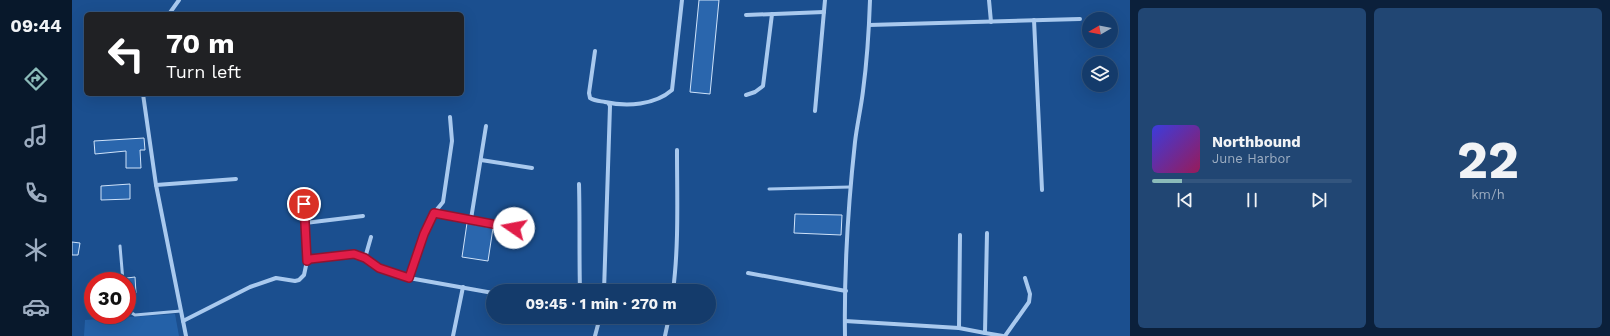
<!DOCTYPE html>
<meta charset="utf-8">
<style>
:root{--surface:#143b6b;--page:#214673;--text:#f1f3f6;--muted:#9dadc1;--line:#33557e;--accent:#8bbbb9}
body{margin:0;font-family:"Work Sans",sans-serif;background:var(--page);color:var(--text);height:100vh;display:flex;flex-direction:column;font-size:15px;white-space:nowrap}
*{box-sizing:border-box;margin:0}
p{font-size:13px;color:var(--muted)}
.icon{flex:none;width:22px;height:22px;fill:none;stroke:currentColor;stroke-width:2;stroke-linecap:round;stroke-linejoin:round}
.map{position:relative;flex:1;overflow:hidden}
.panel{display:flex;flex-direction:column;gap:8px;padding:8px;background:#0b203b;width:480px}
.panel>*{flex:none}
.guide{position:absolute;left:12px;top:12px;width:380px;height:84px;border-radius:6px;box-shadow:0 4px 16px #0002,0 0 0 1px var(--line);background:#202124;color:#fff;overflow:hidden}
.needle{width:26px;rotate:260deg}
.buttons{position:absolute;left:1010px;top:12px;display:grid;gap:8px}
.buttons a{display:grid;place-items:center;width:36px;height:36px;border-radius:50%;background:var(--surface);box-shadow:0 4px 16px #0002,0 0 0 1px var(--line);font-size:20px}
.speed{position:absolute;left:12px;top:272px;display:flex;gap:8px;font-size:20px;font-weight:700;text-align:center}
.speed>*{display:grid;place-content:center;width:52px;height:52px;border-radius:50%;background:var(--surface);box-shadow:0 4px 16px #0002,0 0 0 1px var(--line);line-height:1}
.speed .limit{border:6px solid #d22;background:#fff;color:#111}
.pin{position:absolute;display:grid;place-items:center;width:34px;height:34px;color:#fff;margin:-17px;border:2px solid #fff;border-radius:50%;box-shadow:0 1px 4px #0007}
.me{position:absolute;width:44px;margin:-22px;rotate:282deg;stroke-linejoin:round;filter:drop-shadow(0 0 3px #0008)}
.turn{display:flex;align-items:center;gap:14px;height:84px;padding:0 16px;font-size:18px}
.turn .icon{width:52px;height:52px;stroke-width:2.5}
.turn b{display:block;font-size:28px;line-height:34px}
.panel .card{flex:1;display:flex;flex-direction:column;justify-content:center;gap:6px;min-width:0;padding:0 14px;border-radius:6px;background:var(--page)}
.panel .dial{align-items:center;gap:0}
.dial b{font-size:52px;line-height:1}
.song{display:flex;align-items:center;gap:12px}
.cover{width:48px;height:48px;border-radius:6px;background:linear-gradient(135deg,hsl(240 70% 55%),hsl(330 70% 35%))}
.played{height:4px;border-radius:2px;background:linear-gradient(90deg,var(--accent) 15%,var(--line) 15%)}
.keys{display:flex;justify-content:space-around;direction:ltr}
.panel .tiles{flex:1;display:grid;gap:8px;grid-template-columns:repeat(2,1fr)}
.trip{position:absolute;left:414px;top:284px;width:230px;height:40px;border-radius:20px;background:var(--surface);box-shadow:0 4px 16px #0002,0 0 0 1px var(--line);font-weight:700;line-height:40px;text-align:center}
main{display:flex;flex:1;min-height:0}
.tabs{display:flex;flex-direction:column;width:72px;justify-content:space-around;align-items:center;background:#08182b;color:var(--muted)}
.tabs .icon{width:28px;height:28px}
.tabs .current{color:var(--accent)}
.tabs b{font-size:18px;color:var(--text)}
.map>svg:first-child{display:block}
.green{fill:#2461a8}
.building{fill:#2a66ad;stroke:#cfe3fa}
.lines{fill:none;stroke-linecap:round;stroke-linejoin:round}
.lane{stroke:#a9c9ee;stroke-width:3}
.street{stroke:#a9c9ee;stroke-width:4}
.route-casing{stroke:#92132f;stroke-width:10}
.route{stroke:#e11d48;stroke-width:7}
</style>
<main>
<nav class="tabs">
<b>09:44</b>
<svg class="icon current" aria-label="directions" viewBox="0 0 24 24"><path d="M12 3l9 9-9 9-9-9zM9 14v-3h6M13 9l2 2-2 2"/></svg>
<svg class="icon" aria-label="music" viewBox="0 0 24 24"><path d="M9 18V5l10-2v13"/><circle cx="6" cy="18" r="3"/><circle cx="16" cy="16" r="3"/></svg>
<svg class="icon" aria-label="phone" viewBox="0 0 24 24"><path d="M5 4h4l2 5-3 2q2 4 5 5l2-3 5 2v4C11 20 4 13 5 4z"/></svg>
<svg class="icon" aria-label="climate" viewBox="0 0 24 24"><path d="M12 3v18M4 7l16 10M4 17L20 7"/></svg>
<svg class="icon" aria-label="car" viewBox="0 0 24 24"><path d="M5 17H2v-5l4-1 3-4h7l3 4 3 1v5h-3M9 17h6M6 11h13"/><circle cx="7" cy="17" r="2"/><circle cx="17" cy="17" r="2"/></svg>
</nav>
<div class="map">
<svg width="1058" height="336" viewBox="0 0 1058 336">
<rect width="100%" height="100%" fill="#1b4f8f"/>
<!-- green -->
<path class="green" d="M103 314 107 336H12L13 320Z"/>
<!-- building -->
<g class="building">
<path d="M627 0H647L638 94 618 92Z"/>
<path d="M72 138 73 150H68L69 168H54V151L23 154 22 141Z"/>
<path d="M58 184V199L29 200V186Z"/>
<path d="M723 214 770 215 769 235 722 233Z"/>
<path d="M395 223 421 228 416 261 390 257Z"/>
<path d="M0 242 8 243 6 255H0Z"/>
<path d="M63 277 64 293H55V278Z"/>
</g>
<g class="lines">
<!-- lane -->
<g class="lane">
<path d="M697 189 778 187"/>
<path d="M48 246 51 281"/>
<path d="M55 310 63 315 109 311"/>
</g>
<!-- street -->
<g class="street">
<path d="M917 0 919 22"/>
<path d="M97 14 107 0"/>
<path d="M674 15 752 12"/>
<path d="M962 20 970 190"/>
<path d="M797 25 1008 19"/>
<path d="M523 51 517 93 518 98C523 101 528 101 533 102 555 107 583 105 600 90L610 0"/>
<path d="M71 94 84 185 114 336"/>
<path d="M674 95 683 92 691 86 700 14"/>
<path d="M743 111 753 0"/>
<path d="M409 160 460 168"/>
<path d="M507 184C508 220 507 255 508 291"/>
<path d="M84 185 164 179"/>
<path d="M232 204 235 261"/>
<path d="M362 213 442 228"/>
<path d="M399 219 414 126"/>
<path d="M233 223 291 216"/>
<path d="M293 258 299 237"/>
<path d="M676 273 774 291"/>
<path d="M337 278 352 234 362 213 371 202 380 141 378 117"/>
<path d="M532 291 538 106 537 104"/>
<path d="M601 291C607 245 605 197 605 150"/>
<path d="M111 321 178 287 204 278 223 281 227 280 232 275 235 261 238 259 282 254 293 258 307 268 337 278 421 293"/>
<path d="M773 321 887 328 913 333 915 233"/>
<path d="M887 328 888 235"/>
<path d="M913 333 931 336"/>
<path d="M381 336 391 287"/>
<path d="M523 336 528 317"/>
<path d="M593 336 597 317"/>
<path d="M773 336C772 271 776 206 783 142 785 125 789 108 791 91 795 61 797 30 798 0"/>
<path d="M933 336 957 302 958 294 953 278"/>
</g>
</g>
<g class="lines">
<defs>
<path id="route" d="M232 204 235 261 238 259 282 254 293 258 307 268 337 278 352 234 362 213 442 228"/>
</defs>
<!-- route casing -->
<use href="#route" class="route-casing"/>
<!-- route -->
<use href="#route" class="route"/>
</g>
</svg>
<div class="buttons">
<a><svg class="needle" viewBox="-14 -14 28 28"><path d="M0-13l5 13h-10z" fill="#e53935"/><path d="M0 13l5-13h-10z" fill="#9dadc1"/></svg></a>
<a><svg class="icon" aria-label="layers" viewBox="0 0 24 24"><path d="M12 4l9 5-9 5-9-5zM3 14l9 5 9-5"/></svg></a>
</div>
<div class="speed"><div class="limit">30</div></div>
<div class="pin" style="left:232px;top:204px;background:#d93025"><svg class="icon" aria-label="arrive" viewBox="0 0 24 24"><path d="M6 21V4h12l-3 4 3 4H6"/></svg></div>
<svg class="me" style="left:442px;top:228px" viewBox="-20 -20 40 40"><circle r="19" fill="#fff"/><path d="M0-13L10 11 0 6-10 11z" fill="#e11d48"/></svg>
<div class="trip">09:45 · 1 min · 270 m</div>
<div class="guide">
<div class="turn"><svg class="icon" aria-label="left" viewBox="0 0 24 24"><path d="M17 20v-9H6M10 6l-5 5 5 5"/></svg><div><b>70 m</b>Turn left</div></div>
</div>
</div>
<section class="panel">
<div class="tiles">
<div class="card">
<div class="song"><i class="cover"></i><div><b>Northbound</b><p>June Harbor</p></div></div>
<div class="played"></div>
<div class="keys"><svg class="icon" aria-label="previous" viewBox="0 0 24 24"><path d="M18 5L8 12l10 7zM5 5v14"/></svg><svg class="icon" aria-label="pause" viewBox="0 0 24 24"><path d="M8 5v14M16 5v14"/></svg><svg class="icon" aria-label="next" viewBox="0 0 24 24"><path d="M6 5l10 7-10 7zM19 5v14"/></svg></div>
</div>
<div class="card dial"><b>22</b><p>km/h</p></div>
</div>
</section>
</main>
